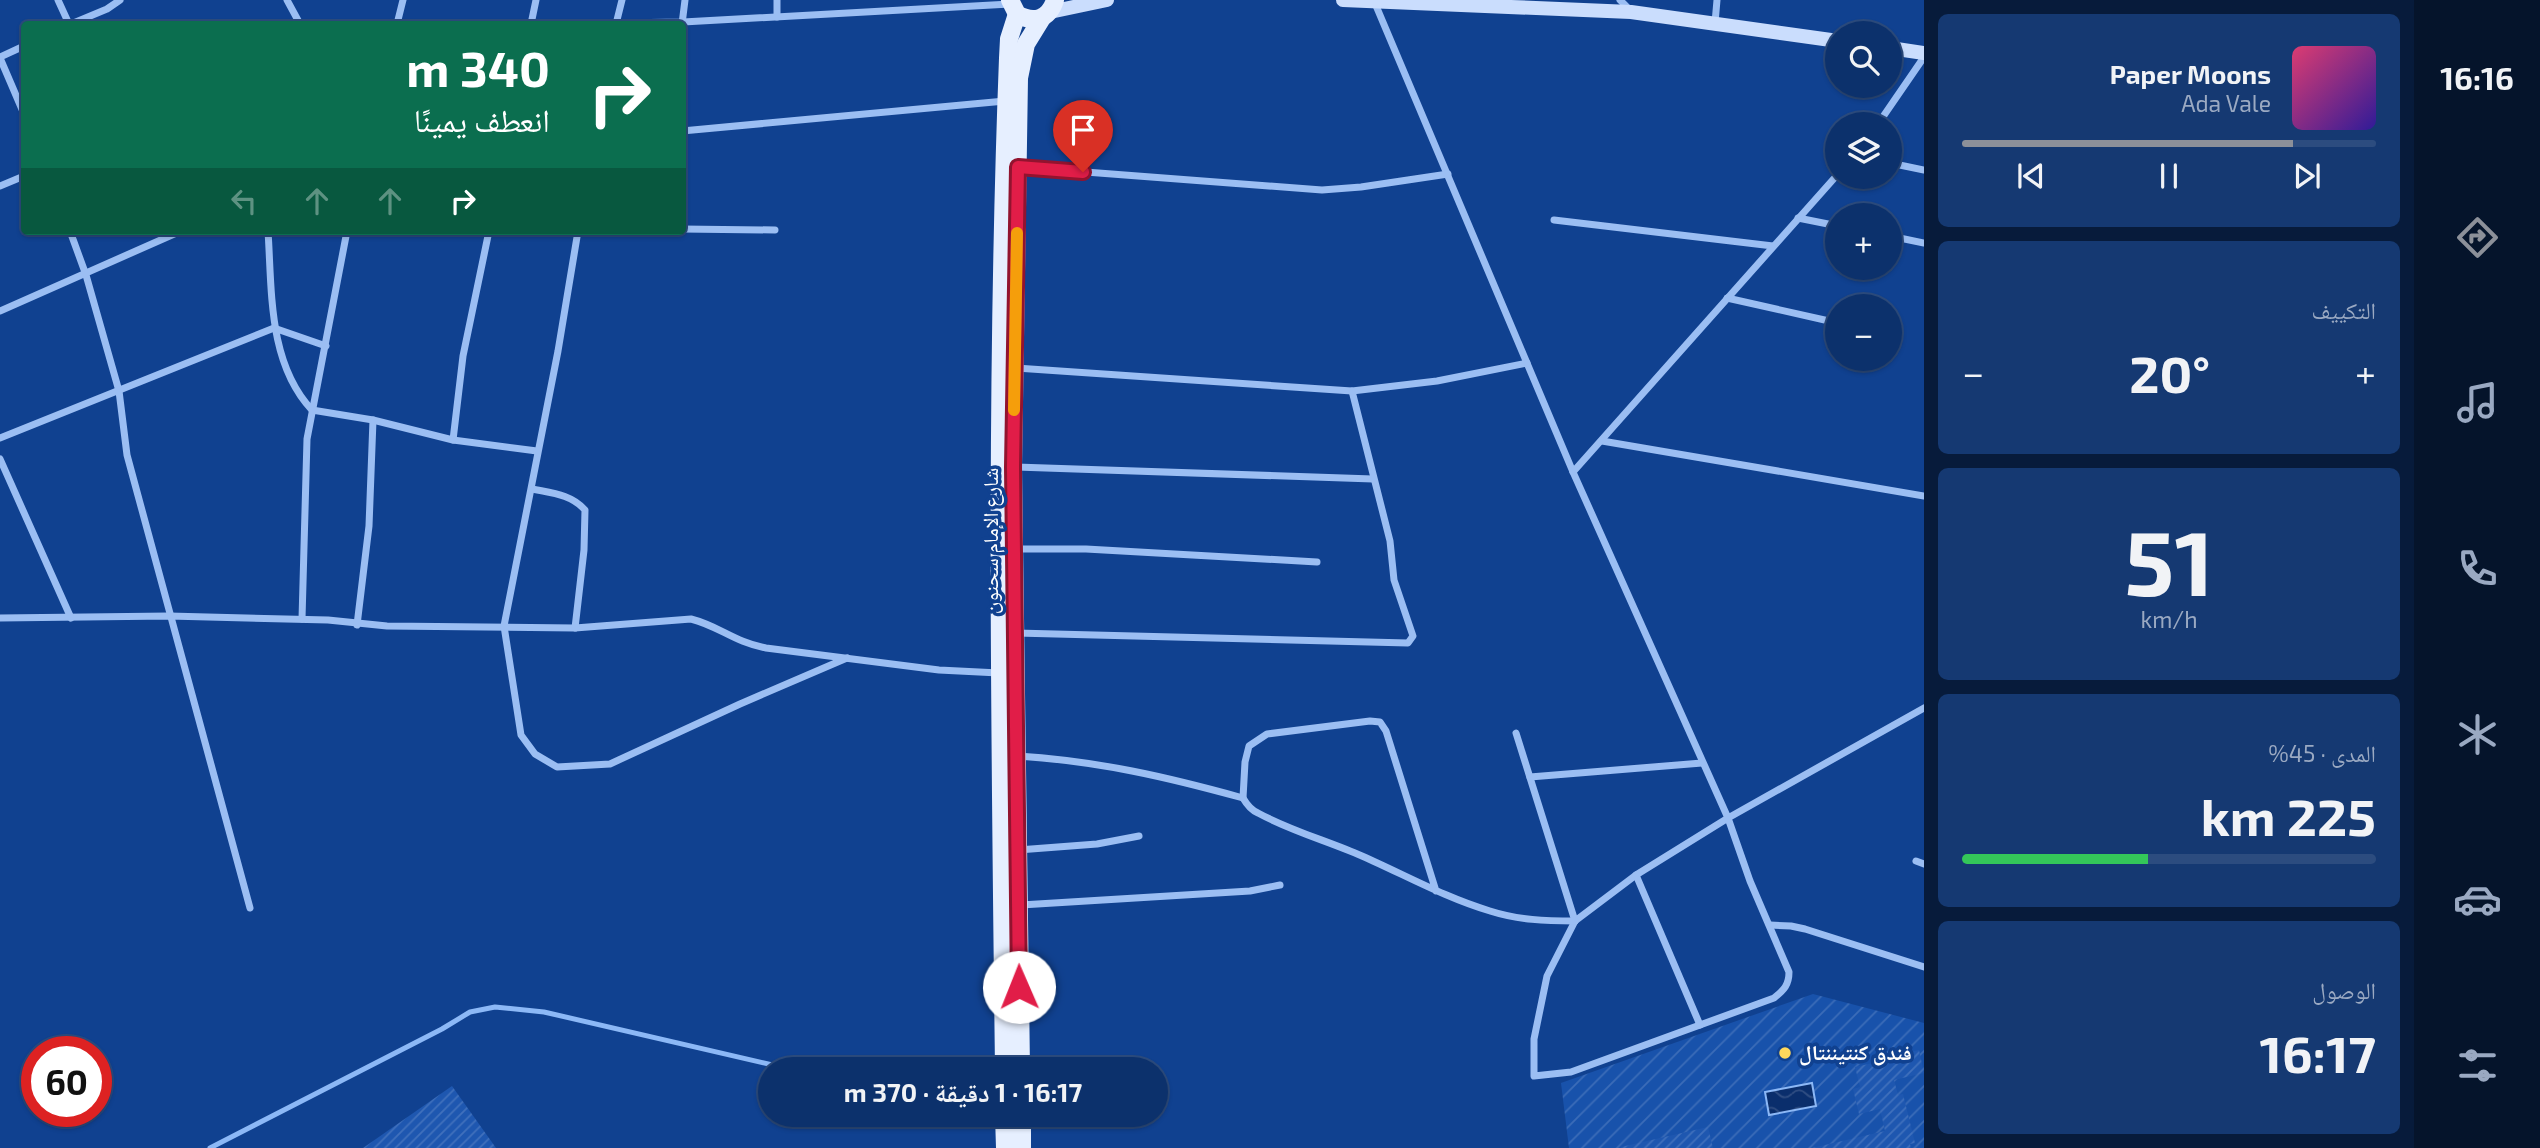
<!DOCTYPE html>
<html lang="ar">
<meta charset="utf-8">
<style>
:root{--surface:#0c316c;--page:#153972;--text:#f1f3f6;--muted:#9aa9c2;--line:#2c4c7f;--accent:#8c9099}
body{margin:0;font-family:"Exo 2","Noto Naskh Arabic",sans-serif;background:var(--page);color:var(--text);direction:rtl;height:100vh;display:flex;flex-direction:column;font-size:26px;white-space:nowrap}
*{box-sizing:border-box;margin:0}
p{font-size:23px;color:var(--muted)}
.icon{flex:none;width:38px;height:38px;fill:none;stroke:currentColor;stroke-width:2;stroke-linecap:round;stroke-linejoin:round}
.map{position:relative;flex:1;overflow:hidden;direction:ltr}
.panel{display:flex;flex-direction:column;gap:14px;padding:14px;background:#071b3b;width:490px}
.panel>*{flex:none}
.top-card{position:absolute;left:21px;top:21px;width:665px;height:214px;border-radius:7px;box-shadow:0 2px 5px #0004,0 0 0 2px var(--line);direction:rtl;background:#0b6e4f;color:#fff;overflow:hidden}
.fabs{position:absolute;left:1825px;top:21px;display:grid;gap:14px}
.fabs a{display:grid;place-items:center;width:77px;height:77px;border-radius:50%;background:var(--surface);box-shadow:0 2px 5px #0004,0 0 0 2px var(--line);font-size:35px}
.speed{position:absolute;left:21px;top:1036px;display:flex;gap:14px;font-size:35px;font-weight:700;text-align:center}
.speed>*{display:grid;place-content:center;width:91px;height:91px;border-radius:50%;background:var(--surface);box-shadow:0 2px 5px #0004,0 0 0 2px var(--line);line-height:1}
.speed .limit{border:10px solid #d22;background:#fff;color:#111}
.pin{position:absolute;display:grid;place-items:center;width:60px;height:60px;color:#fff;margin:-72px -30px;border-radius:50% 50% 50% 0;rotate:-45deg;box-shadow:0 0 7px #0007}
.pin .icon{rotate:45deg}
.me{position:absolute;width:77px;margin:-38px;rotate:359deg;stroke-linejoin:round;filter:drop-shadow(0 0 5px #0008)}
.turn{display:flex;align-items:center;gap:24px;height:147px;padding:0 21px;font-size:32px}
.turn .icon{width:91px;height:91px;stroke-width:2.5}
.turn b{display:block;font-size:49px;line-height:60px}
.lanes{display:flex;align-items:center;height:66px;padding:0 21px;background:#0003;justify-content:center;gap:35px;direction:ltr}
.lanes .off{opacity:.35}
.big{font-size:52px;font-weight:700;line-height:1.1}
.panel .tile{flex:1;display:flex;flex-direction:column;justify-content:center;gap:10px;min-width:0;padding:0 24px;border-radius:10px;background:var(--page)}
.panel .dial{align-items:center;gap:0}
.dial b{font-size:91px;line-height:1}
.song{display:flex;align-items:center;gap:21px}
.cover{width:84px;height:84px;border-radius:10px;background:linear-gradient(135deg,hsl(340 70% 55%),hsl(250 70% 35%))}
.played{height:7px;border-radius:4px;background:linear-gradient(90deg,var(--accent) 80%,var(--line) 80%)}
.keys{display:flex;justify-content:space-around;direction:ltr}
.heat{display:flex;justify-content:space-between;align-items:center;font-size:38px;direction:ltr}
.charge{height:10px;border-radius:5px;background:linear-gradient(90deg,#34c759 45%,var(--line) 0)}
.trip{position:absolute;left:758px;top:1057px;width:410px;height:70px;border-radius:35px;background:var(--surface);box-shadow:0 2px 5px #0004,0 0 0 2px var(--line);font-weight:700;line-height:70px;text-align:center;direction:rtl}
main{display:flex;flex:1;min-height:0}
.tab-bar{display:flex;flex-direction:column;width:126px;justify-content:space-around;align-items:center;background:#05142b;color:var(--muted)}
.tab-bar .icon{width:49px;height:49px}
.tab-bar .current{color:var(--accent)}
.tab-bar b{font-size:32px;color:var(--text)}
.map>svg:first-child{display:block}
.garden{fill:url(#garden-furrows)}
.water{fill:url(#water-waves);stroke:#8cb8f6;stroke-width:2}
.lines{fill:none;stroke-linecap:round;stroke-linejoin:round}
.stream{stroke:#8cb8f6;stroke-width:5}
.building{fill:url(#building-hatch)}
.street{stroke:#9bbef3;stroke-width:7}
.secondary{stroke:#caddfd;stroke-width:14}
.primary{stroke:#e6efff;stroke-width:18}
.route-casing{stroke:#92132f;stroke-width:18}
.route{stroke:#e11d48;stroke-width:12}
.slow{stroke:#f59e0b;stroke-width:12}
.poi-dot{fill:#ffd95c;stroke:#104190;stroke-width:2.5}
.labels{text-anchor:middle;stroke-width:7;stroke-linejoin:round;paint-order:stroke}
.street-label{font-size:21px;fill:#fff;stroke:#104190}
.poi-label{font-size:21px;font-weight:bold;fill:#fff;stroke:#104190;text-anchor:start}
</style>
<main>
<nav class="tab-bar">
<b>16:16</b>
<svg class="icon current" aria-label="directions" viewBox="0 0 24 24"><path d="M12 3l9 9-9 9-9-9zM9 14v-3h6M13 9l2 2-2 2"/></svg>
<svg class="icon" aria-label="music" viewBox="0 0 24 24"><path d="M9 18V5l10-2v13"/><circle cx="6" cy="18" r="3"/><circle cx="16" cy="16" r="3"/></svg>
<svg class="icon" aria-label="phone" viewBox="0 0 24 24"><path d="M5 4h4l2 5-3 2q2 4 5 5l2-3 5 2v4C11 20 4 13 5 4z"/></svg>
<svg class="icon" aria-label="climate" viewBox="0 0 24 24"><path d="M12 3v18M4 7l16 10M4 17L20 7"/></svg>
<svg class="icon" aria-label="car" viewBox="0 0 24 24"><path d="M5 17H2v-5l4-1 3-4h7l3 4 3 1v5h-3M9 17h6M6 11h13"/><circle cx="7" cy="17" r="2"/><circle cx="17" cy="17" r="2"/></svg>
<svg class="icon" aria-label="filters" viewBox="0 0 24 24"><path d="M4 7h16M4 17h16"/><circle cx="9" cy="7" r="2"/><circle cx="15" cy="17" r="2"/></svg>
</nav>
<section class="panel">
<div class="tile">
<div class="song"><i class="cover"></i><div><b>Paper Moons</b><p>Ada Vale</p></div></div>
<div class="played"></div>
<div class="keys"><svg class="icon" aria-label="previous" viewBox="0 0 24 24"><path d="M18 5L8 12l10 7zM5 5v14"/></svg><svg class="icon" aria-label="pause" viewBox="0 0 24 24"><path d="M8 5v14M16 5v14"/></svg><svg class="icon" aria-label="next" viewBox="0 0 24 24"><path d="M6 5l10 7-10 7zM19 5v14"/></svg></div>
</div>
<div class="tile"><p>التكييف</p>
<div class="heat"><a>−</a><b class="big">20°</b><a>+</a></div>
</div>
<div class="tile dial"><b>51</b><p>km/h</p></div>
<div class="tile"><p>المدى · 45%</p><b class="big">225 km</b><div class="charge"></div></div>
<div class="tile"><p>الوصول</p><b class="big">16:17</b></div>
</section>
<div class="map">
<svg width="1924" height="1148" viewBox="0 0 1924 1148">
<defs>
<pattern id="garden-furrows" width="10" height="10" patternUnits="userSpaceOnUse" patternTransform="scale(1.75)"><rect width="10" height="10" fill="#1852ab"/><path d="M-1 1l2-2M0 10L10 0M9 11l2-2" fill="none" stroke="#3b6cb8"/></pattern>
<pattern id="water-waves" width="16" height="10" patternUnits="userSpaceOnUse" patternTransform="scale(1.75)"><rect width="16" height="10" fill="#0a2e6c"/><path d="M0 5q4-4 8 0t8 0" fill="none" stroke="#2f4d82"/></pattern>
<pattern id="building-hatch" width="6" height="6" patternUnits="userSpaceOnUse" patternTransform="scale(1.75)"><rect width="6" height="6" fill="#1e57b0"/><path d="M-1 1l2-2M0 6l6-6M5 7l2-2" fill="none" stroke="#4070bc"/></pattern>
</defs>
<rect width="100%" height="100%" fill="#104190"/>
<!-- garden -->
<path class="garden" d="M1813 994 1924 1023V1148H1569L1561 1083Z"/>
<!-- water -->
<path class="water" d="M1812 1083 1816 1106 1769 1115 1765 1092Z"/>
<g class="lines">
<!-- stream -->
<path class="stream" d="M210 1148 442 1029 470 1012 495 1007 544 1012 790 1069"/>
</g>
<!-- building -->
<g class="building">
<path d="M1919 1050 1924 1073 1894 1080 1898 1095 1903 1094 1915 1143 1910 1144 1911 1148H1812L1885 1131 1880 1109 1859 1114 1853 1089 1860 1087 1855 1067 1873 1063 1872 1061Z"/>
<path d="M452 1086 496 1148H363Z"/>
<path d="M1708 1127 1713 1148H1621V1147Z"/>
</g>
<g class="lines">
<!-- street -->
<g class="street">
<path d="M58 0 69 24"/>
<path d="M287 0 300 24"/>
<path d="M1620 0 1631 11"/>
<path d="M1374 1 1573 472 1728 818 1750 881 1789 972C1789 985 1784 990 1774 998L1571 1072 1534 1076V1039L1547 976 1575 921 1636 875 1728 818 1924 708"/>
<path d="M777 17V0"/>
<path d="M617 23 683 22 1010 4"/>
<path d="M1715 23 1717 0"/>
<path d="M71 24 107 9 120 0"/>
<path d="M397 24 403 0"/>
<path d="M531 24 536 0"/>
<path d="M616 24 622 0"/>
<path d="M682 24 685 0"/>
<path d="M0 57 24 46"/>
<path d="M0 58 24 114"/>
<path d="M1878 124 1924 57"/>
<path d="M682 131 1005 101"/>
<path d="M1890 163 1924 170"/>
<path d="M1020 167 1322 190 1361 187 1448 174"/>
<path d="M0 186 24 176"/>
<path d="M1798 218 1838 226"/>
<path d="M1554 220 1773 246"/>
<path d="M682 229 775 230"/>
<path d="M70 231 86 275 119 391 127 455 250 908"/>
<path d="M268 231C272 291 268 363 312 410L373 420 453 440 537 451"/>
<path d="M578 231 558 351 504 626 521 735 535 754 557 767 610 764 740 704 847 658"/>
<path d="M1890 236 1924 243"/>
<path d="M1727 298 1838 323"/>
<path d="M0 311 181 231"/>
<path d="M1016 368 1352 391 1437 381 1527 363"/>
<path d="M0 438 274 328 326 346"/>
<path d="M453 440 463 356 489 231"/>
<path d="M1602 441 1924 496"/>
<path d="M0 459 71 618"/>
<path d="M1014 467 1373 479"/>
<path d="M1573 472 1838 174"/>
<path d="M532 489C551 493 571 494 585 510L584 550 575 628"/>
<path d="M1015 549H1086L1317 562"/>
<path d="M0 618 169 616 328 620 387 626 575 628 691 619C719 626 734 642 766 648L939 670 999 673"/>
<path d="M302 619 307 439 347 231"/>
<path d="M357 625 369 526 373 420"/>
<path d="M1014 633 1408 643 1413 636 1394 580 1390 541 1352 391"/>
<path d="M1516 733 1575 921"/>
<path d="M1018 756C1098 761 1167 777 1243 798"/>
<path d="M1530 777 1702 763"/>
<path d="M1018 850 1097 844 1139 836"/>
<path d="M1916 861 1924 864"/>
<path d="M1636 875 1700 1025"/>
<path d="M1436 891 1386 731 1380 722 1370 721 1267 734 1249 746 1245 762 1243 798C1247 805 1251 810 1258 813 1291 831 1328 841 1362 856 1405 875 1446 898 1490 911 1518 920 1546 921 1575 921"/>
<path d="M1021 905 1250 891 1280 885"/>
<path d="M1770 925 1791 926 1805 929 1924 967"/>
</g>
<!-- secondary -->
<g class="secondary">
<path d="M1343 0 1631 12 1838 41"/>
<path d="M1050 12 1107 0"/>
<path d="M1890 48 1924 53"/>
</g>
<!-- primary -->
<g class="primary">
<path d="M1010 0 1017 14C1034 24 1049 19 1055 0"/>
<path d="M1004 1069C1000 732 995 395 1008 58L1009 39 1017 14"/>
<path d="M1021 1069 1013 467 1019 78 1026 44 1042 18"/>
<path d="M1004 1115 1005 1148"/>
<path d="M1022 1115V1148"/>
</g>
</g>
<g class="lines">
<defs>
<path id="route" d="M1019 987 1013 467 1018 167 1083 172"/>
</defs>
<!-- route casing -->
<use href="#route" class="route-casing"/>
<!-- route -->
<use href="#route" class="route"/>
<!-- slow -->
<path class="slow" d="M1014 410 1017 233"/>
</g>
<!-- markers -->
<circle class="poi-dot" cx="1785" cy="1053" r="7"/>
<g class="labels">
<!-- street labels -->
<g class="street-label">
<text transform="translate(991 541) rotate(-90)" y="7">شارع الإمام سحنون</text>
</g>
<!-- poi labels -->
<g class="poi-label">
<text x="1799" y="1060">فندق كنتيننتال</text>
</g>
</g>
</svg>
<div class="fabs">
<a><svg class="icon" aria-label="search" viewBox="0 0 24 24"><circle cx="10" cy="10" r="6"/><path d="M15 15l6 6"/></svg></a>
<a><svg class="icon" aria-label="layers" viewBox="0 0 24 24"><path d="M12 4l9 5-9 5-9-5zM3 14l9 5 9-5"/></svg></a>
<a>+</a>
<a>−</a>
</div>
<div class="speed"><div class="limit">60</div></div>
<div class="pin" style="left:1083px;top:172px;background:#d93025"><svg class="icon" aria-label="arrive" viewBox="0 0 24 24"><path d="M6 21V4h12l-3 4 3 4H6"/></svg></div>
<svg class="me" style="left:1019px;top:987px" viewBox="-20 -20 40 40"><circle r="19" fill="#fff"/><path d="M0-13L10 11 0 6-10 11z" fill="#e11d48"/></svg>
<div class="trip">16:17 · 1 دقيقة · 370 m</div>
<div class="top-card">
<div class="turn"><svg class="icon" aria-label="right" viewBox="0 0 24 24"><path d="M7 20v-9h11M14 6l5 5-5 5"/></svg><div><b>340 m</b>انعطف يمينًا</div></div>
<div class="lanes"><svg class="icon off" aria-label="left" viewBox="0 0 24 24"><path d="M17 20v-9H6M10 6l-5 5 5 5"/></svg><svg class="icon off" aria-label="ahead" viewBox="0 0 24 24"><path d="M12 20V5M6 11l6-6 6 6"/></svg><svg class="icon off" aria-label="ahead" viewBox="0 0 24 24"><path d="M12 20V5M6 11l6-6 6 6"/></svg><svg class="icon" aria-label="right" viewBox="0 0 24 24"><path d="M7 20v-9h11M14 6l5 5-5 5"/></svg></div>
</div>
</div>
</main>
